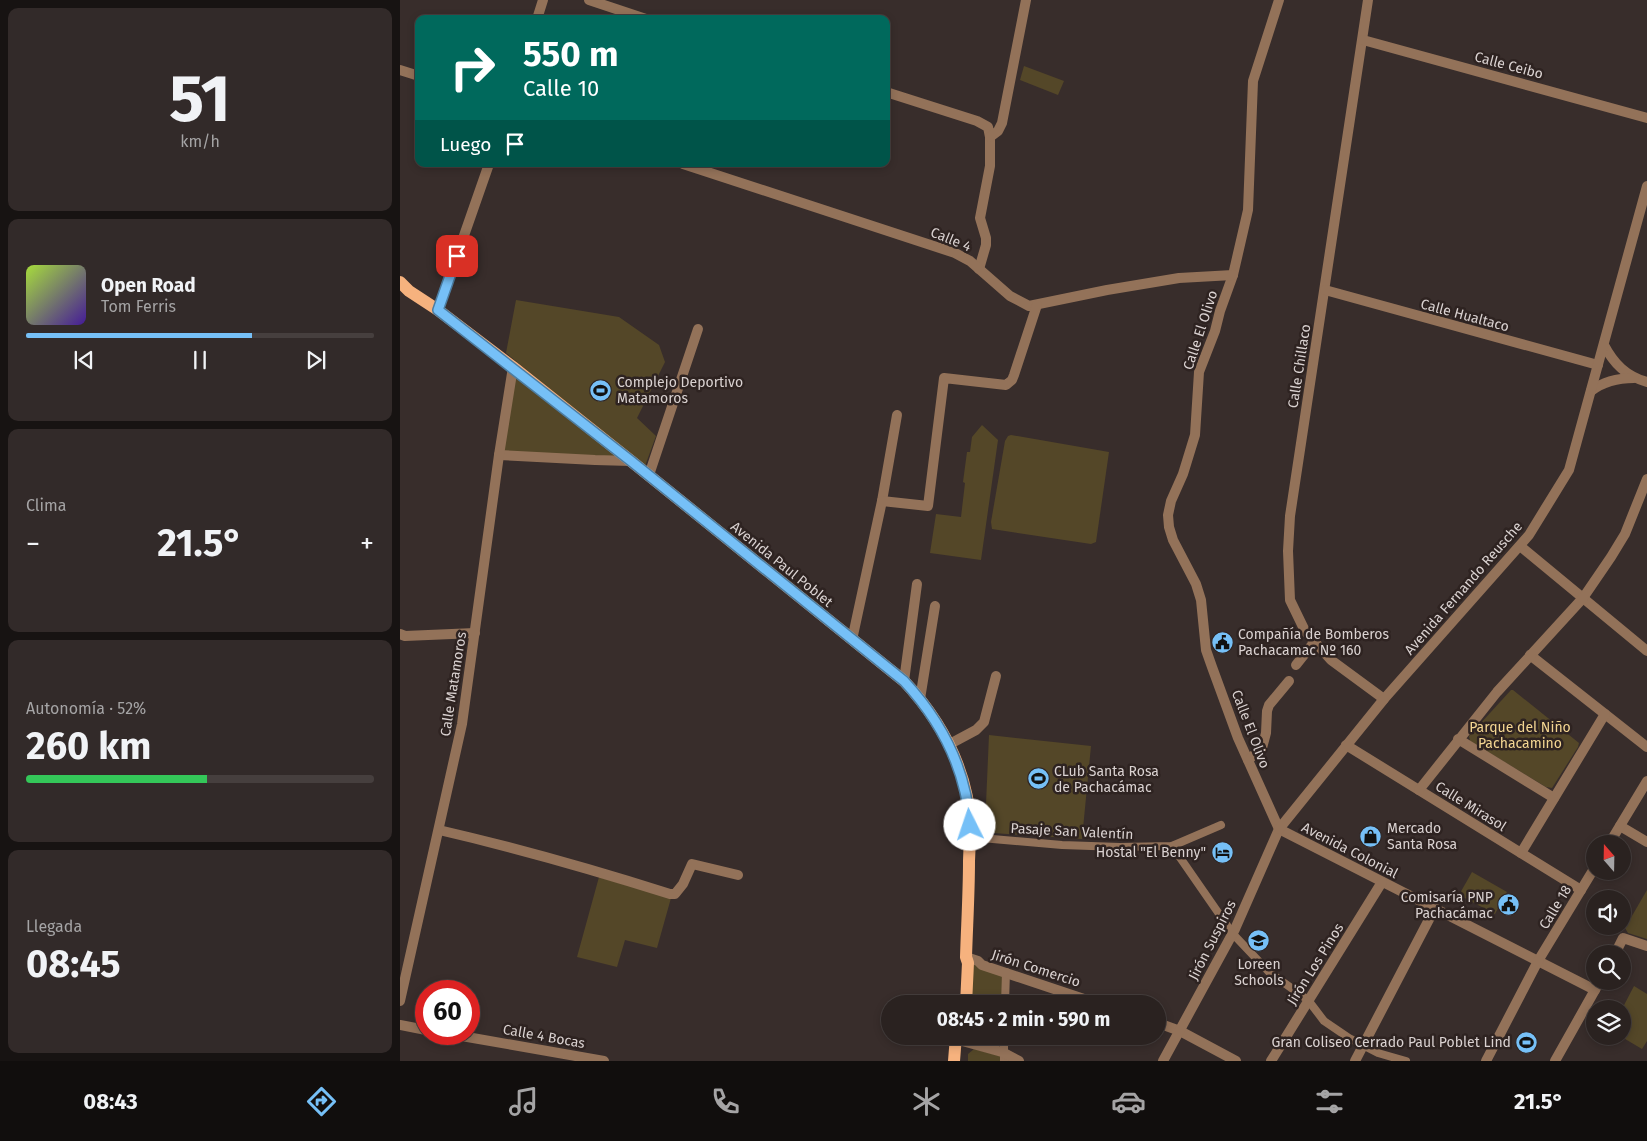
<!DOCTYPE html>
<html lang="es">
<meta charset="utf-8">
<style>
:root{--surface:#2a2220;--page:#322a29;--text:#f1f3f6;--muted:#a5a4a5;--line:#463f3e;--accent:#76c0f7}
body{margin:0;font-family:"Fira Sans",sans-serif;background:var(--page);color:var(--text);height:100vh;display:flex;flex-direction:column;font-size:19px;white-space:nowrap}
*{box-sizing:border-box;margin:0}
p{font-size:16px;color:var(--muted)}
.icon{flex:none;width:28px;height:28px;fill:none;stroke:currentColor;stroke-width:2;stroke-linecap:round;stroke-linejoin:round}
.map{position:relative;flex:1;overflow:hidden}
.panel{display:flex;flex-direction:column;gap:8px;padding:8px;background:#171312;width:400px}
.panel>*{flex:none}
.guide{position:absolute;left:15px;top:15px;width:475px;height:152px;border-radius:10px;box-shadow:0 2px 8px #0003,0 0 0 1px var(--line);background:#00695c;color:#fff;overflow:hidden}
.needle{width:32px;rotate:340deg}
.buttons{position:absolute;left:1186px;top:835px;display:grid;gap:10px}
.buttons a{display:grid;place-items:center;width:45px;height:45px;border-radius:50%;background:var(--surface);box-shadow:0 2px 8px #0003,0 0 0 1px var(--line);font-size:25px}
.speed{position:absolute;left:15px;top:980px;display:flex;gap:10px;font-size:25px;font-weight:700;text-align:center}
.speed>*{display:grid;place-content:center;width:65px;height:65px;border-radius:50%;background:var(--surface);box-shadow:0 2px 8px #0003,0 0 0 1px var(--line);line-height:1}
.speed .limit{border:8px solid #d22;background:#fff;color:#111}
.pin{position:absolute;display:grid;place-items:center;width:42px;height:42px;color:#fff;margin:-21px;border-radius:10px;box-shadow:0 2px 8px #0006}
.me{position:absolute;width:55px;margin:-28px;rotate:356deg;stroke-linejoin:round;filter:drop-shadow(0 0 4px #0008)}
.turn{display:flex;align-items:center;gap:18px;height:105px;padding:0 25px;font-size:22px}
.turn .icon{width:65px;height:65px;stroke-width:2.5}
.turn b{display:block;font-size:35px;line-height:42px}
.then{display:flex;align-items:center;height:48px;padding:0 25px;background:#0003;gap:10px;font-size:19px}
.big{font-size:38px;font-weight:700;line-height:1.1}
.panel .card{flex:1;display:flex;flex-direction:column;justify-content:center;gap:8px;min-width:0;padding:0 18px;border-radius:10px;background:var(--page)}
.panel .dial{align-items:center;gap:0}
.dial b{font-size:65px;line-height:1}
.song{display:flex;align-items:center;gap:15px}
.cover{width:60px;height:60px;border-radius:8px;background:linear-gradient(135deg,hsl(80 70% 55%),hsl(260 70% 35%))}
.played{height:5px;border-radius:2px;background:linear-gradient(90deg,var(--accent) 65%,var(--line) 65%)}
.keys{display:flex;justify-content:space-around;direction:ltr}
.heat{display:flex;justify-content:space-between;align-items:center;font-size:28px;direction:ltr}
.charge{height:8px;border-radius:4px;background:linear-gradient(90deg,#34c759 52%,var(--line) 0)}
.trip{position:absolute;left:481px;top:995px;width:285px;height:50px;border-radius:25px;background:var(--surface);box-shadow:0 2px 8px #0003,0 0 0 1px var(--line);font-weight:700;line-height:50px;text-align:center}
.tabs{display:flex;height:80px;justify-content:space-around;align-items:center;background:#110e0d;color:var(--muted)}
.tabs .icon{width:35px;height:35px}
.tabs .current{color:var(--accent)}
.tabs b{font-size:22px;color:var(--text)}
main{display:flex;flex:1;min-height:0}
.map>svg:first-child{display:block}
.green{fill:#544728}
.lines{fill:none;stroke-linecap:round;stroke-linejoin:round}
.pedestrian{stroke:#937259;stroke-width:8}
.minor{stroke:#937259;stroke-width:10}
.tertiary{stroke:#937259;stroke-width:10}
.primary{stroke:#f6b27e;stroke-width:12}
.route-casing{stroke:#4d7da1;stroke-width:12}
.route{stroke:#76c0f7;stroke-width:9}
.labels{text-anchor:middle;stroke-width:5;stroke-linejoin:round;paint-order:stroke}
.street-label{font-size:14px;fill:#dad2d1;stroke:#2e2321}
.poi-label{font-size:14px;fill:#dad2d1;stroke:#2e2321;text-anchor:start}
.park-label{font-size:14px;fill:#f4d692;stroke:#2e2321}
</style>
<main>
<section class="panel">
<div class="card dial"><b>51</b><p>km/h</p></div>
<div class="card">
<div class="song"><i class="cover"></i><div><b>Open Road</b><p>Tom Ferris</p></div></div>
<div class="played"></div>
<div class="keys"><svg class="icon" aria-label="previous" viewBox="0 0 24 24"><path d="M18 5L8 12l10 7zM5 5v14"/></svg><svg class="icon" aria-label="pause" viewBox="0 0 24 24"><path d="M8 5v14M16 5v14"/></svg><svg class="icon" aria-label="next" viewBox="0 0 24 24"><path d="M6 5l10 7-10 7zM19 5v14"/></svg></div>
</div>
<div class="card"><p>Clima</p>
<div class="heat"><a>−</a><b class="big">21.5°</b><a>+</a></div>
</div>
<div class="card"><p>Autonomía · 52%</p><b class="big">260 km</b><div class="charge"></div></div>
<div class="card"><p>Llegada</p><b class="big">08:45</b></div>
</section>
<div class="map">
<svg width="1247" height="1061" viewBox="0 0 1247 1061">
<rect width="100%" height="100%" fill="#382d2b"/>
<!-- green -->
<g class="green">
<path d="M624 66 664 81 658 95 620 80Z"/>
<path d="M116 300 219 317 259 345 265 362 237 418 256 436 245 466 106 353Z"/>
<path d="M115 373 217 456 216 459 101 452Z"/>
<path d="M582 425 598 440 581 560 530 553 536 514 561 517 565 483 563 482 567 452H570L572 437Z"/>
<path d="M611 435 709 452 696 542 691 544 592 529 591 522 605 441 608 436Z"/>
<path d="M1111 690H1113L1179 743 1178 747 1152 788 1146 787 1070 741 1069 736Z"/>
<path d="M589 735 691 746 682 839 579 832 578 806 586 804Z"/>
<path d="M1072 872 1107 892 1095 914 1059 895Z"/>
<path d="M199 877 271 898 257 948 225 940 217 967 177 957Z"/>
<path d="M1247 890V939L1228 933 1225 928Z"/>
<path d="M574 964 605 974 604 1004H573V1000L570 994Z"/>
<path d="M1234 986 1247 994V1041L1242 1049 1220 1036H1222V1009Z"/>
<path d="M574 1049 600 1056 603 1061H568V1054Z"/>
</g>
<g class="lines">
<!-- pedestrian -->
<g class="pedestrian">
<path d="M570 837 662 845 720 847 772 846 821 825"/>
<path d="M772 846 833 934 869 972 908 1000 924 1021 949 1038 978 1053 1006 1061"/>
<path d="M605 1004 606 972"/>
<path d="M604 1036V1061"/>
</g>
<!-- minor -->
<g class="minor">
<path d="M189 0 246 19"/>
<path d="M879 0 853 81 848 210 833 275 820 311 815 331 799 372 795 435 783 474 771 501 768 515 769 527 773 540 796 584 801 600 806 650 812 667 838 738 879 829"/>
<path d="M968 0 890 516 888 551 890 600 905 631 931 660 984 699"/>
<path d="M137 19 143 0"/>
<path d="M963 40 1247 118"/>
<path d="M0 70 19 76"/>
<path d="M486 92 577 121 588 127 590 137V166L580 218 586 238V245L579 269"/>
<path d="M590 137 598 131 602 123 626 0"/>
<path d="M283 164 555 253 570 261 610 296 629 306 707 290 779 278 833 275"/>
<path d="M925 290 1198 365"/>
<path d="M38 310 89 164"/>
<path d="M99 455 195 460 231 461"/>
<path d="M249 475 298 329"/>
<path d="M482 501 497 415"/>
<path d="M1120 546 1247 651"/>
<path d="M0 634 5 636 75 633"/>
<path d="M452 640 482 501 528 506 544 378 606 385 612 380 614 375 637 305"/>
<path d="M1130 655 1247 747"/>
<path d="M896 665 915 641"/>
<path d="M504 681 517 584"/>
<path d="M520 699 535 606"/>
<path d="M1058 739 1154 798"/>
<path d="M548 745 576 730 584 722 596 676"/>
<path d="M946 745 1181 890"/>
<path d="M848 760 862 748 866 733 867 711 869 705 889 681"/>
<path d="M1019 790 1097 692 1183 598 1211 557 1225 534 1247 479"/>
<path d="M1220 826 1247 842"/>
<path d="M879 829 1195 990"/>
<path d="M39 830C117 848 194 870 270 894H275L283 884 292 864 338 875"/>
<path d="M1209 844 1247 781"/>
<path d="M1121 853 1205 714"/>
<path d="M1215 954 1223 938 1247 946"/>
<path d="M566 957 578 961 582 965 699 1004"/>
<path d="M0 1001 62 724 99 455 113 367"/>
<path d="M758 1023 780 1031 836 1061"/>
<path d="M0 1025 26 1030"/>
<path d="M50 1034 204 1061"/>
<path d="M555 1039 602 1052 619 1061"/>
<path d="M763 1061 835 929 879 829"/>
<path d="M871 1061 982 882"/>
<path d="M955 1061 1035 908"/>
<path d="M1086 1061 1138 961 1195 867"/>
<path d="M1155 1061 1200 981"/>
</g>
<!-- tertiary -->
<g class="tertiary">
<path d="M1204 345C1214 364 1226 376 1247 382"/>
<path d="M1191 391C1204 381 1218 378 1234 378"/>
<path d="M879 829 984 699 1129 535 1169 470 1247 186"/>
</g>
<!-- primary -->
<g class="primary">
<path d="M0 282 9 291 38 310 113 367 231 461 504 681C534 713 558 753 567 797 571 817 570 840 569 861 569 893 567 925 566 957L568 963 566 1004"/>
<path d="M554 1061 556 1036"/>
</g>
</g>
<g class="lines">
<defs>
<path id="route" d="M57 256 38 310 231 461 504 681C542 722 566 768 570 825"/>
</defs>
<!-- route casing -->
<use href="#route" class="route-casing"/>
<!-- route -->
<use href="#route" class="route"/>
</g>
<!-- icons -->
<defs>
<symbol id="stadium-disc" viewBox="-11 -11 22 22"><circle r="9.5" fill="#76c0f7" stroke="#2e2321"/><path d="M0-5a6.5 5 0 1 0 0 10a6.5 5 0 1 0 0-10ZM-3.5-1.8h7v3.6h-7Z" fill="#111"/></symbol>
<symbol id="civic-disc" viewBox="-11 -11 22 22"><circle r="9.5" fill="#76c0f7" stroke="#2e2321"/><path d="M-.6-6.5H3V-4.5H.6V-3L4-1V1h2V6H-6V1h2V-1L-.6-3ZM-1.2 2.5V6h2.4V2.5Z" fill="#111"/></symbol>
<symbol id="shop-disc" viewBox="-11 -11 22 22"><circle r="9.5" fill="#76c0f7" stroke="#2e2321"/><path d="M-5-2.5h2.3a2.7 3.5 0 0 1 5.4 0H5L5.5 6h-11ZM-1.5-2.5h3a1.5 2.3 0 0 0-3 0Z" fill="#111"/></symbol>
<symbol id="hotel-disc" viewBox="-11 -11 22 22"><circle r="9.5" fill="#76c0f7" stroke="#2e2321"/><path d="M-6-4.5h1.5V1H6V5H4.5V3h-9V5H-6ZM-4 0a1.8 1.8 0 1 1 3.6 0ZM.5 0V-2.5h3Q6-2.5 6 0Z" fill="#111"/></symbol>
<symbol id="school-disc" viewBox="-11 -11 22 22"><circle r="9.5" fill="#76c0f7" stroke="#2e2321"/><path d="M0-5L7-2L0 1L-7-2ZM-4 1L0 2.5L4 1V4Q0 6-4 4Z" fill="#111"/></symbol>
</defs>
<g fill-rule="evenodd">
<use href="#stadium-disc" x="188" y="378" width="25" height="25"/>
<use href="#civic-disc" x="810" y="630" width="25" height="25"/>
<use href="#stadium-disc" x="626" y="766" width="25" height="25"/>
<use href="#shop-disc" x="958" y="824" width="25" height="25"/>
<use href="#hotel-disc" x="810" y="840" width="25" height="25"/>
<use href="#civic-disc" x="1096" y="892" width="25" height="25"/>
<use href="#school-disc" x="846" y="928" width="25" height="25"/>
<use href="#stadium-disc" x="1114" y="1030" width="25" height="25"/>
</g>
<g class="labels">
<!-- street labels -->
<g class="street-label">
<text transform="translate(1109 65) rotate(15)" y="5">Calle Ceibo</text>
<text transform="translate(551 239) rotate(22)" y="5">Calle 4</text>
<text transform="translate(1065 315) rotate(15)" y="5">Calle Hualtaco</text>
<text transform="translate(800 330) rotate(-72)" y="5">Calle El Olivo</text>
<text transform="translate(899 366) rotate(-81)" y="5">Calle Chillaco</text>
<text transform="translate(382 564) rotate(39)" y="5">Avenida Paul Poblet</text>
<text transform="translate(1063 588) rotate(-49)" y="5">Avenida Fernando Reusche</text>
<text transform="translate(53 684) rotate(-81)" y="5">Calle Matamoros</text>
<text transform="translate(851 729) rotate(69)" y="5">Calle El Olivo</text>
<text transform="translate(1071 806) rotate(32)" y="5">Calle Mirasol</text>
<text transform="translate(672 831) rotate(3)" y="5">Pasaje San Valentín</text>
<text transform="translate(950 850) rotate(27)" y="5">Avenida Colonial</text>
<text transform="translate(1155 907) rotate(-59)" y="5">Calle 18</text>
<text transform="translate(812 940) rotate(-63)" y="5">Jirón Suspiros</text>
<text transform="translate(915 964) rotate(-58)" y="5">Jirón Los Pinos</text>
<text transform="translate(636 968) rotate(18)" y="5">Jirón Comercio</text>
<text transform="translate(144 1036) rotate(10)" y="5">Calle 4 Bocas</text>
</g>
<!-- poi labels -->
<g class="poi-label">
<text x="217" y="387">Complejo Deportivo<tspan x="217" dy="16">Matamoros</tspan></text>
<text x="838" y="639">Compañía de Bomberos<tspan x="838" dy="16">Pachacamac Nº 160</tspan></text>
<text x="654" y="776">CLub Santa Rosa<tspan x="654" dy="16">de Pachacámac</tspan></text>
<text x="987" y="833">Mercado<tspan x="987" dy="16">Santa Rosa</tspan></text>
<text x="806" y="857" text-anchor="end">Hostal "El Benny"</text>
<text x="1093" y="902" text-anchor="end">Comisaría PNP<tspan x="1093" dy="16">Pachacámac</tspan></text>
<text x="859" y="969" text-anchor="middle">Loreen<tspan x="859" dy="16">Schools</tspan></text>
<text x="1111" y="1047" text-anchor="end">Gran Coliseo Cerrado Paul Poblet Lind</text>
</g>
<!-- park labels -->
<g class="park-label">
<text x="1120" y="732">Parque del Niño<tspan x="1120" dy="16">Pachacamino</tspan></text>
</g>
</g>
</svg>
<div class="buttons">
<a><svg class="needle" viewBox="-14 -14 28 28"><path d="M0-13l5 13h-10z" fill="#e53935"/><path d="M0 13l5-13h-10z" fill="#a5a4a5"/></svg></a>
<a><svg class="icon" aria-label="sound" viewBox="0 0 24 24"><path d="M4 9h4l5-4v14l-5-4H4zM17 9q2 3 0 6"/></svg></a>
<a><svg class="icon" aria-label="search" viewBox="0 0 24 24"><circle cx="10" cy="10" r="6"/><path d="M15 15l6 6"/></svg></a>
<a><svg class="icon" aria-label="layers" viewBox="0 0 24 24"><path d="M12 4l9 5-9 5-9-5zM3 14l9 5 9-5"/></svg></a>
</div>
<div class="speed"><div class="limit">60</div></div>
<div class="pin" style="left:57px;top:256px;background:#d93025"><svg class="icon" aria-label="arrive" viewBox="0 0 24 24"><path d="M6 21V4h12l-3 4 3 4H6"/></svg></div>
<svg class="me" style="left:570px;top:825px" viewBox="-20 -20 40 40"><circle r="19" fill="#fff"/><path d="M0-13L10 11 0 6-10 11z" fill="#76c0f7"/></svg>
<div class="trip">08:45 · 2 min · 590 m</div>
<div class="guide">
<div class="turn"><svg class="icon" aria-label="right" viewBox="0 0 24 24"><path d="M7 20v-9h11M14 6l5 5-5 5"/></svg><div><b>550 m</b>Calle 10</div></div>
<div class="then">Luego<svg class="icon" aria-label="arrive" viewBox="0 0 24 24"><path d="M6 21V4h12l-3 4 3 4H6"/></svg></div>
</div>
</div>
</main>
<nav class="tabs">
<b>08:43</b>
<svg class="icon current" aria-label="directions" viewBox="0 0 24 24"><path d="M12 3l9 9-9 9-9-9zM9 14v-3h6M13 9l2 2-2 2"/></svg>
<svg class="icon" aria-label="music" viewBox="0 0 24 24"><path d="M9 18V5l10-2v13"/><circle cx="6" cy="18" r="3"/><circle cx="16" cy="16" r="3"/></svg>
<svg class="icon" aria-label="phone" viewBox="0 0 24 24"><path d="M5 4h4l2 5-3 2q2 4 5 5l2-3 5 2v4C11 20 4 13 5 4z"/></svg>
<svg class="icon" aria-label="climate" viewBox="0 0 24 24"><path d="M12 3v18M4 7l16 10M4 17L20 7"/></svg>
<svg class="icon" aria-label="car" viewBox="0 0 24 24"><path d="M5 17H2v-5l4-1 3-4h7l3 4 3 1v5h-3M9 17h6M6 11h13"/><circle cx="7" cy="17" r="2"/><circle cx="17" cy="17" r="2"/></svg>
<svg class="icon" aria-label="filters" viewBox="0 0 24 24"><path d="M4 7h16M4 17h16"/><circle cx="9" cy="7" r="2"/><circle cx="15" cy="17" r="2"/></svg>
<b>21.5°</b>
</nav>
